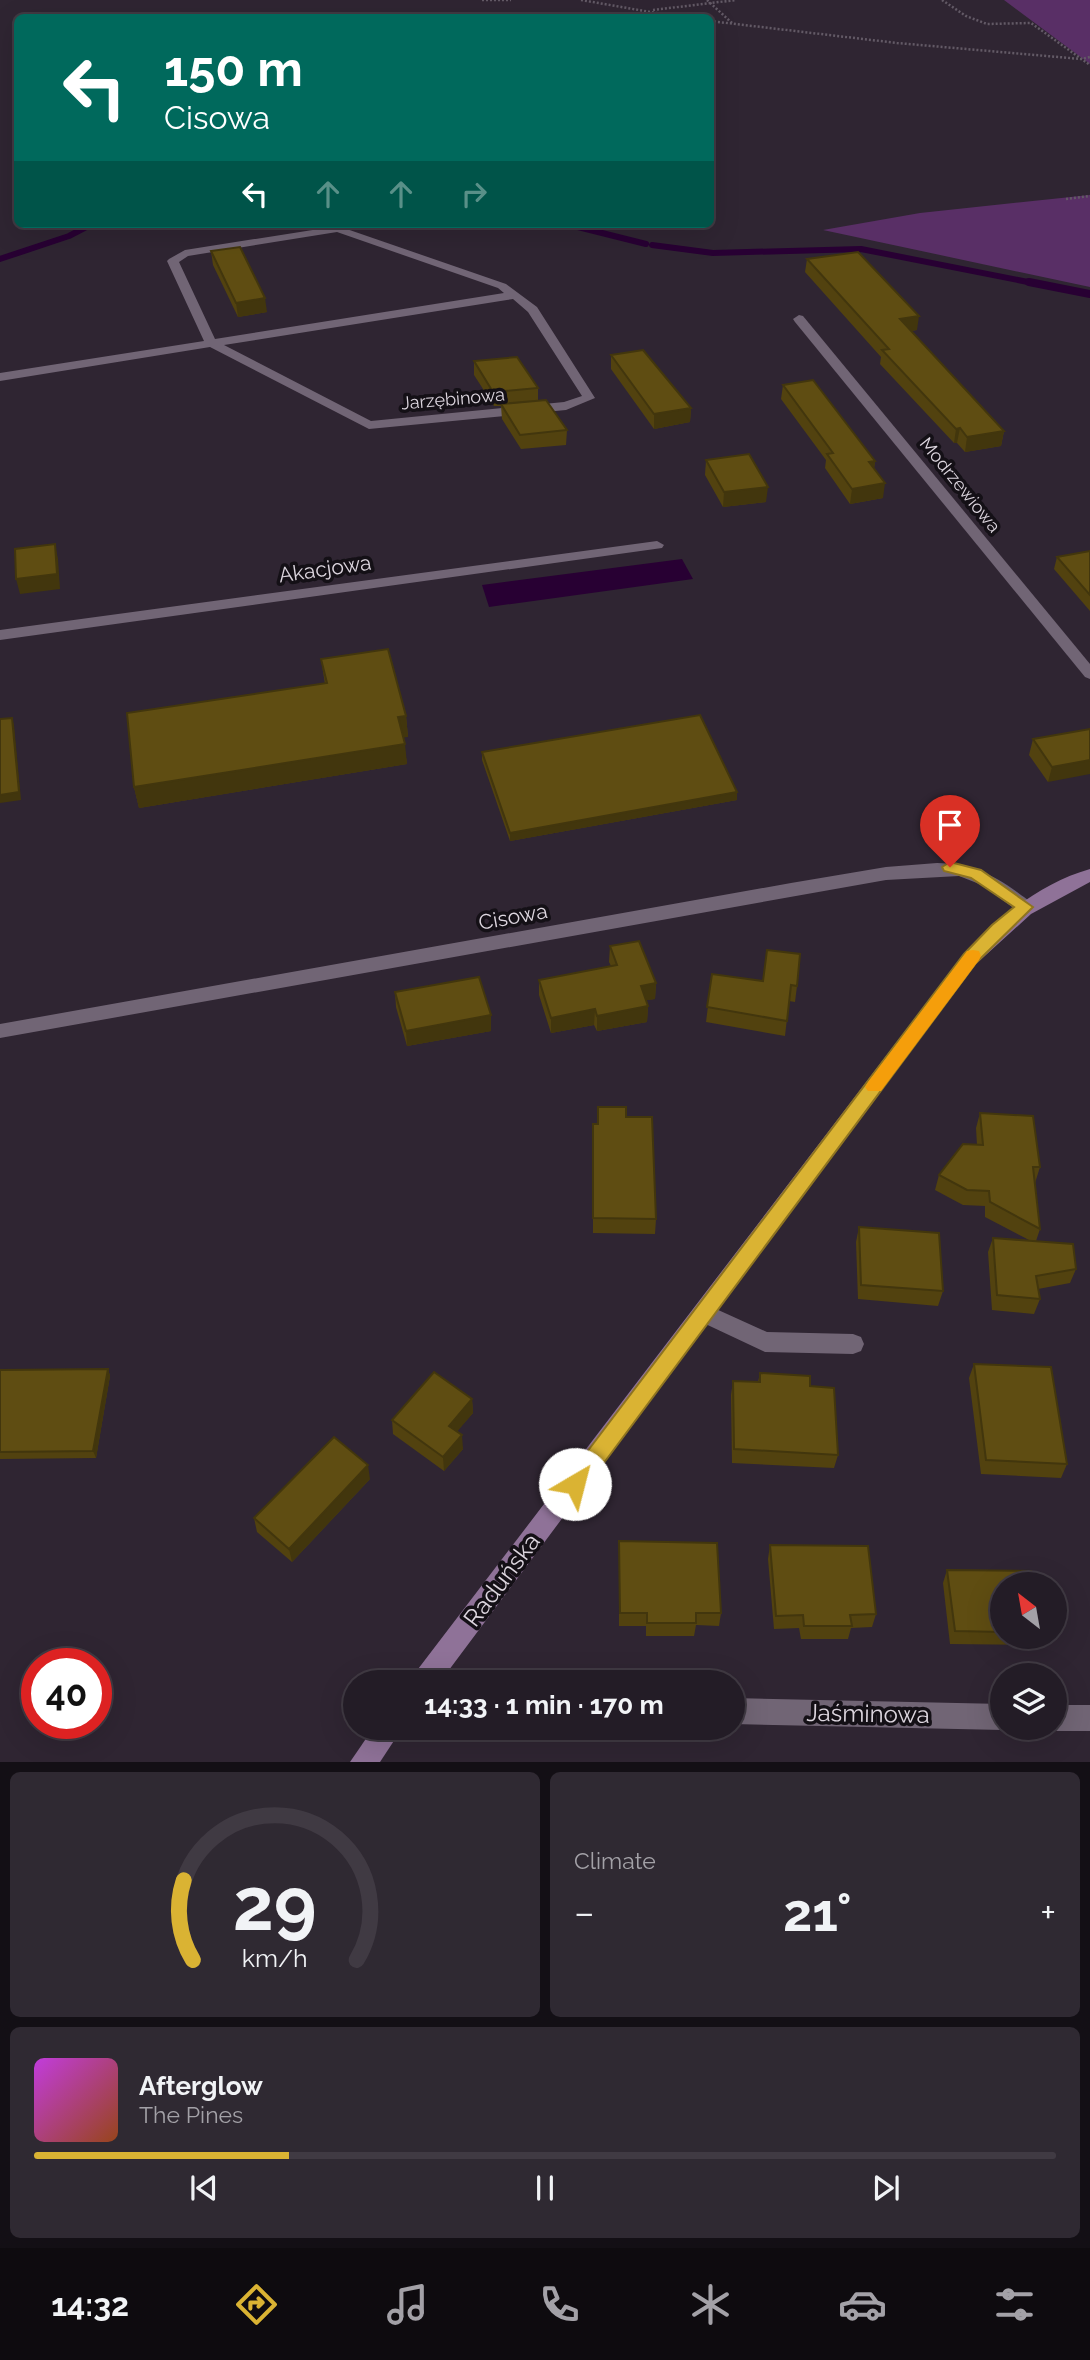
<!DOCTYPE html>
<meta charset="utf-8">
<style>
:root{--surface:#231c26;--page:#2f2932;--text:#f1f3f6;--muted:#a3a1a7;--line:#403a43;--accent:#dab333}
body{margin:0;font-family:Raleway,sans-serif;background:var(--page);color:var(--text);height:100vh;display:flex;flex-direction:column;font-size:26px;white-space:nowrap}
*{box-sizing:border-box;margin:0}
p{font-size:23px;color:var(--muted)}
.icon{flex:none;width:38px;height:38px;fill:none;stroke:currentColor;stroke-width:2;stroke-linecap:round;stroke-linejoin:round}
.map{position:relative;height:1762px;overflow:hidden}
.drawer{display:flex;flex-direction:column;gap:10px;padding:10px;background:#130f15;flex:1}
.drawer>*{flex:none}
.banner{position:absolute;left:14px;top:14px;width:700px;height:214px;border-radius:10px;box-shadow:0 7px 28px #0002,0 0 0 2px var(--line);background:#00695c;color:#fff;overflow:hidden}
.needle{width:46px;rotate:329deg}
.buttons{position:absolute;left:990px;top:1572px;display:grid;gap:14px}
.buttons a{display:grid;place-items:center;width:77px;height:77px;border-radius:50%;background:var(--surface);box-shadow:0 7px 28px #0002,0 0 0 2px var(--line);font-size:35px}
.speed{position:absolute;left:21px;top:1648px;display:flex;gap:14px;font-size:35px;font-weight:700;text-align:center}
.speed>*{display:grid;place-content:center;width:91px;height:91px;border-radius:50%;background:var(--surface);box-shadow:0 7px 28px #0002,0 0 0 2px var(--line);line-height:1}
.speed .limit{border:10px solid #d22;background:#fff;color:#111}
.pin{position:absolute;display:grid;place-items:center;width:60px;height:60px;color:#fff;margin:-72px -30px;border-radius:50% 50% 50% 0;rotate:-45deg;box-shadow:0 0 7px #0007}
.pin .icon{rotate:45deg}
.me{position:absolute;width:77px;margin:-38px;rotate:37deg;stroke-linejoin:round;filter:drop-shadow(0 0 5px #0008)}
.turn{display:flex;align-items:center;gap:24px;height:147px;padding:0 35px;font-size:32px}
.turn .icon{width:91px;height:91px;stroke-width:2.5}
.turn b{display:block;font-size:49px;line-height:60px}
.lanes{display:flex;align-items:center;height:66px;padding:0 35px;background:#0003;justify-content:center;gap:35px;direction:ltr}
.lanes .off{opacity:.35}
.big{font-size:52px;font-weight:700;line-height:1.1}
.drawer .tile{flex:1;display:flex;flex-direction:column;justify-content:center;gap:10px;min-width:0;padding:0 24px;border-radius:10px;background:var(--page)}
.drawer .dial{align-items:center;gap:0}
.dial svg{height:182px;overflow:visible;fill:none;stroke:var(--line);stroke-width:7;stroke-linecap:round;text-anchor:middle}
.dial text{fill:var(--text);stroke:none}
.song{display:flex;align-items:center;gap:21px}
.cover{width:84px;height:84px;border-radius:10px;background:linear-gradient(135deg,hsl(290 70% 55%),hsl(20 70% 35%))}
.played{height:7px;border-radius:4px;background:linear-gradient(90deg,var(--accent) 25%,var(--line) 25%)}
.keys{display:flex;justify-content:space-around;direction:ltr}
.heat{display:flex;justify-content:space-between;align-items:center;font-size:38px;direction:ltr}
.drawer .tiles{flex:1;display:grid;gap:10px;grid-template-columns:1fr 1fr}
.tile:last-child{grid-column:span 2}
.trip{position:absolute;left:343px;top:1670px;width:402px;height:70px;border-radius:35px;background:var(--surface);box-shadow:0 7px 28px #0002,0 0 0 2px var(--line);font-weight:700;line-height:70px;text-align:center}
.dock{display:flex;height:112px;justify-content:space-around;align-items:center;background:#0e0b0f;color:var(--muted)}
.dock .icon{width:49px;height:49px}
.dock .selected{color:var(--accent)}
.dock b{font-size:32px;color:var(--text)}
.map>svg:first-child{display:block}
.green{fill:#592f66}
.water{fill:#280033}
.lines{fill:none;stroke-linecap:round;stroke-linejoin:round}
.stream-far1{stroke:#280033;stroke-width:6}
.stream{stroke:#280033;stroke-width:8}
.path{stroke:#635a66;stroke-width:2.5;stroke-dasharray:2 2;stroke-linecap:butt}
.lane{fill:#716575;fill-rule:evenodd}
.street{fill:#716575;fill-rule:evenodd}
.secondary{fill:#8f7298;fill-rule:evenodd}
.wall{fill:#52420f}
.shaded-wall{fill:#42360d}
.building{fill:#5f4d12;stroke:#42360d;stroke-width:2}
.route{fill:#dab333;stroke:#8e7421;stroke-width:2}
.slow{fill:#f59e0b}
.labels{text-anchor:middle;stroke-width:7;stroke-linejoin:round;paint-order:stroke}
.far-street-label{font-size:18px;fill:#dcd5de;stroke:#141016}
.street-label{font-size:21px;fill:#dcd5de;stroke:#141016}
.near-street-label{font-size:24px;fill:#dcd5de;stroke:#141016}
</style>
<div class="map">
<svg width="1090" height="1762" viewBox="0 0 1090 1762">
<rect width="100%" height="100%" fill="#2f2532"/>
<!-- green -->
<g class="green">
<path d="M1004 0H1090V64Z"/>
<path d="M1090 195V287L823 230 920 213Z"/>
</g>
<!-- water -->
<path class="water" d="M682 559 693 579 489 607 482 585Z"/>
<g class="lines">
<!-- stream-far1 -->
<g class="stream-far1">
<path d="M566 224 646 244"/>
<path d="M652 245 713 253 861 249 1038 284"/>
<path d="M0 259 69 236 92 224"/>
</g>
<!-- stream -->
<path class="stream" d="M1029 282 1090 294"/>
<!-- path -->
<g class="path">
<path d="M482 0H511"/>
<path d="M581 0 685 18"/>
<path d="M707 0 732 23"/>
<path d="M942 0 966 16 987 24 1031 23 1090 65"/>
<path d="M653 10 736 0"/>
<path d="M710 21 897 43 1081 59 1090 57"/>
<path d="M1066 199 1090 196"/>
</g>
<!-- lane -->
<path class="lane" d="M705 1304 767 1332 853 1334 861 1337 864 1344 861 1351 853 1354 765 1352 697 1320 694 1313 697 1306Z"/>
<!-- street -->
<g class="street">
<path d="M338 226 506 284 537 307 595 398 566 410 369 429 210 347 0 381V373L204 341 167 261 169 259 185 250ZM337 232 498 288 504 293 215 339 179 262 188 256ZM513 299 528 312 582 396 564 402 371 421 224 345Z"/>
<path d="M799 315 803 316 1090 664V679L1085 677 795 322 793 319Z"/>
<path d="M657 541 664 545 662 548 0 640V630Z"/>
<path d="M937 863C969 864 991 873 1017 892 1023 897 1030 900 1034 907L1031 912H1019L982 885 959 876 886 880 0 1038V1024L791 883 886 867Z"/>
<path d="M733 1698 1003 1704V1727H1009L1003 1730 733 1724Z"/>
<path d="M1055 1705H1090V1731H1055L1046 1727H1055Z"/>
</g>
<!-- secondary -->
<g class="secondary">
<path d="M1090 869V882L1031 914 976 964 440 1682H411L415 1673 964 954C999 918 1040 883 1090 869Z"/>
<path d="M374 1727H403L380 1762H350Z"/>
</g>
</g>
<!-- wall -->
<g class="wall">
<path d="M211 251 267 312 238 317 213 265Z"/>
<path d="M807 259 917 330 911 331 1004 431 1001 446 965 452 957 443H954L880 364 881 357 805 272Z"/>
<path d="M611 355 691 408 690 422 654 429 611 369Z"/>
<path d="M474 361 538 388V401L567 430 566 445 521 449 502 419 501 406H494L474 375Z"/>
<path d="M783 385 875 461 874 469 883 498 850 504 825 468 826 460 781 399Z"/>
<path d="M706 460 766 502 723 507 705 475Z"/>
<path d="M1090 551V611L1054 569 1057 557Z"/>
<path d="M321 659 406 716 408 737H403L407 764 139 808 134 787 325 684Z"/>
<path d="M1090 729 1048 782 1029 755 1033 739Z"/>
<path d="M482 752 737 800 510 841 482 760Z"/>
<path d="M610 946 656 983 655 999 646 1000 648 1006 647 1022 597 1031 594 1025 551 1033 539 995V980L611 966 609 962Z"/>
<path d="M712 974 797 986 795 1002 789 1001 785 1036 706 1022Z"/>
<path d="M395 992 491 1031 407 1046 396 1007Z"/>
<path d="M598 1107 626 1117 656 1219 655 1234 593 1233V1124H598Z"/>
<path d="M980 1113 1040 1167 1035 1183 1040 1229 1036 1241 1076 1269 1070 1283 1038 1289 1040 1299 1034 1314 992 1310 988 1252 993 1238 1029 1240 985 1217V1206L963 1205 935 1190 939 1175 977 1145 976 1128Z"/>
<path d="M859 1227 943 1291 938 1306 858 1299 856 1242Z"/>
<path d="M974 1364 1067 1464 1061 1478 981 1474 969 1378Z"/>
<path d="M108 1369 110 1376 96 1458 0 1459V1370Z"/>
<path d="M760 1373 810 1386 838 1455 834 1468 732 1463 731 1395 733 1381 758 1382Z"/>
<path d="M472 1399 473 1413 457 1431 463 1449 444 1471 393 1434 392 1420Z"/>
<path d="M370 1479 292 1562 257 1532 254 1518Z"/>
<path d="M619 1541 721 1613 719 1626 696 1625 694 1636H646V1626H619Z"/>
<path d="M770 1545 876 1614 872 1627 851 1628 848 1639H801L799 1628 774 1629 768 1559Z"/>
<path d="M947 1570 1003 1584V1636H1040L1036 1645 950 1644 943 1583Z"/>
</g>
<!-- shaded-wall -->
<g class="shaded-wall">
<path d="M265 298 267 312 238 317 236 303Z"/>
<path d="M919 316 917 330 898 333 900 319Z"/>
<path d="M691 408 690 422 654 429V414Z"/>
<path d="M960 428 957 443H954L956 429Z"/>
<path d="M1004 431 1001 446 965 452 967 437Z"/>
<path d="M875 461 873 476 869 462Z"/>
<path d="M885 483 883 498 850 504 852 489Z"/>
<path d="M768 487 766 502 723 507 724 492Z"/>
<path d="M55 544 58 559 60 589 20 594 16 579Z"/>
<path d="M406 716 408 737 399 738 398 717Z"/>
<path d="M12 718 14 725 21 800 0 803V795Z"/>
<path d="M405 744 407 764 139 808 134 787Z"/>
<path d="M1090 760V774L1048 782 1052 767Z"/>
<path d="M737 792V800L510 841V833Z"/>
<path d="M656 983 655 999 640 1001 641 986Z"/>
<path d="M648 1006 647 1022 597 1031V1016Z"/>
<path d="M595 1009 594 1025 551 1033V1018Z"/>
<path d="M491 1015V1031L407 1046 406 1031Z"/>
<path d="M108 1369 110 1376 96 1458 93 1451Z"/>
<path d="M472 1399 473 1413 450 1440 449 1426Z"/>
<path d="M462 1435 463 1449 444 1471 443 1457Z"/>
<path d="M368 1465 370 1479 292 1562 289 1549Z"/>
</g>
<!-- building -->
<g class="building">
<path d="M240 247 265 298 236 303 211 251Z"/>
<path d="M858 252 919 316 900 319 1004 431 967 437 960 428 956 429 882 350 889 349 807 259Z"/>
<path d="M643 350 691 408 654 414 611 355Z"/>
<path d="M517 357 538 388 493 392 474 361Z"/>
<path d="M813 380 875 461 869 462 885 483 852 489 827 454 833 453 783 385Z"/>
<path d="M546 400 567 430 520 435 501 404Z"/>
<path d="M749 454 768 487 724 492 706 460Z"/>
<path d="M55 544 57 574 16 579 15 549Z"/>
<path d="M1090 551V595L1057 557Z"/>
<path d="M388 649 406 716 398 717 405 744 134 787 127 713 327 683 321 659Z"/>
<path d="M700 715 737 792 510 833 482 752Z"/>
<path d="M12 718 19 792 0 795V719Z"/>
<path d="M1090 729V760L1052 767 1033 739Z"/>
<path d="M639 941 656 983 641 986 648 1006 597 1016 595 1009 551 1018 539 980 617 965 610 946Z"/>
<path d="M767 950 800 954 797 986 791 985 787 1021 707 1007 712 974 763 981Z"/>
<path d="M479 977 491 1015 406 1031 395 992Z"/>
<path d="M598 1107H626V1117H652L656 1219 593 1218V1124H598Z"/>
<path d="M980 1113 1033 1116 1040 1167H1033L1040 1229 990 1202 989 1191 967 1190 939 1175 963 1144 983 1145Z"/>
<path d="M859 1227 939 1233 943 1291 861 1285Z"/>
<path d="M993 1238 1073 1244 1076 1269 1036 1276 1040 1299 997 1295Z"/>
<path d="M974 1364 1051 1367 1067 1464 986 1460Z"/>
<path d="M108 1369 93 1451 0 1452V1370Z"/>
<path d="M434 1372 472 1399 449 1426 462 1435 443 1457 392 1420Z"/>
<path d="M760 1373 810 1376V1386L834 1388 838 1455 734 1449 733 1381 760 1382Z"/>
<path d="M334 1437 368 1465 289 1549 254 1518Z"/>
<path d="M619 1541 717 1543 721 1613H696V1623H647V1613H620Z"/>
<path d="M770 1545 868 1546 876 1614 850 1615 852 1626H804L803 1615 776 1616Z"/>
<path d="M947 1570 1031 1571 1033 1584H1003V1632L955 1631Z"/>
</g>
<!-- route -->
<path class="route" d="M950 862 981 870 1033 907 976 963 583 1491 575 1494 568 1491 564 1484 568 1477 964 954 992 925 1014 907 971 878 944 871 942 867Z"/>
<!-- slow -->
<path class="slow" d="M973 950 979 951 981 956 979 960 881 1091H868L865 1087 868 1082 967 951Z"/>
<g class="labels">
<!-- far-street labels -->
<g class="far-street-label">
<text transform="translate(453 399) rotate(-5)" y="6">Jarzębinowa</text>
<text transform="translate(960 485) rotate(51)" y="6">Modrzewiowa</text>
</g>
<!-- street labels -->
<g class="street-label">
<text transform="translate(325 569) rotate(-8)" y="7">Akacjowa</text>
<text transform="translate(513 917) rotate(-10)" y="7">Cisowa</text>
</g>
<!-- near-street labels -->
<g class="near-street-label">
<text transform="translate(502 1580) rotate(-53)" y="8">Raduńska</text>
<text transform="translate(868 1714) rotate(1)" y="8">Jaśminowa</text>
</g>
</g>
</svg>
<div class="buttons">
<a><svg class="needle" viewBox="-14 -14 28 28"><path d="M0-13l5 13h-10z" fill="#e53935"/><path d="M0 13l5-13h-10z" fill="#a3a1a7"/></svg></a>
<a><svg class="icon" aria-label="layers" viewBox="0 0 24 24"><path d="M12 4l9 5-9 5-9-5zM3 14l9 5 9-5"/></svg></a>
</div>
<div class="speed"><div class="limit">40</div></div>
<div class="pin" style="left:950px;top:867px;background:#d93025"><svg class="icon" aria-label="arrive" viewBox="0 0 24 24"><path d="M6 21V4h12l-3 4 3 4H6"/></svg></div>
<svg class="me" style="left:575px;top:1484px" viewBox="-20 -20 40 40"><circle r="19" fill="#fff"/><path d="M0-13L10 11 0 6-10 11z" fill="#dab333"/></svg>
<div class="trip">14:33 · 1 min · 170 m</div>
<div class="banner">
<div class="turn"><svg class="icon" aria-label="left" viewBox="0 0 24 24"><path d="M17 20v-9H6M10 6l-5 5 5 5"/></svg><div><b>150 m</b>Cisowa</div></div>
<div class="lanes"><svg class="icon" aria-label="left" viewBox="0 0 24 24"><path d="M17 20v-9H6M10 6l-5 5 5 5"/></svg><svg class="icon off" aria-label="ahead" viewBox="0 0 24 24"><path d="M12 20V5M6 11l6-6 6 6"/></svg><svg class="icon off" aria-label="ahead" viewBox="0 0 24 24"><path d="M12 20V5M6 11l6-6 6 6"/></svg><svg class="icon off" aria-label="right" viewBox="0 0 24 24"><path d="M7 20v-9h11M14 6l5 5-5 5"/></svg></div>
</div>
</div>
<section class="drawer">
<div class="tiles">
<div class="tile dial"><svg viewBox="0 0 100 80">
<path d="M14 69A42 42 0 1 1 86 69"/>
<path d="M14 69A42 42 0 0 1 10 34" stroke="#dab333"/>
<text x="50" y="56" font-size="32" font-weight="700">29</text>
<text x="50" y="72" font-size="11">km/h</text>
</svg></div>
<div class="tile"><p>Climate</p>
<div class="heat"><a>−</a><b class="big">21°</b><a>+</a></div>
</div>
<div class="tile">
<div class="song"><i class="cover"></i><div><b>Afterglow</b><p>The Pines</p></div></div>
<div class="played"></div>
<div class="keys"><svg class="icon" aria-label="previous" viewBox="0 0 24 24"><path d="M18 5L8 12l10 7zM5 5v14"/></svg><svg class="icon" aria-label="pause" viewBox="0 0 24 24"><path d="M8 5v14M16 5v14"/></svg><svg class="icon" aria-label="next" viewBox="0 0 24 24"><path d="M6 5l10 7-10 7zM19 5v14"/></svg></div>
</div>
</div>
</section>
<nav class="dock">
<b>14:32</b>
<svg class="icon selected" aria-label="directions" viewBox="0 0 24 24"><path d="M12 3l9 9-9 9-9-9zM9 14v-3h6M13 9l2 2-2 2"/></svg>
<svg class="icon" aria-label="music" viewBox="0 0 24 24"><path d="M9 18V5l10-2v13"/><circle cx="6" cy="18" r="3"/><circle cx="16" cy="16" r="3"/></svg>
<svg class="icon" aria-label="phone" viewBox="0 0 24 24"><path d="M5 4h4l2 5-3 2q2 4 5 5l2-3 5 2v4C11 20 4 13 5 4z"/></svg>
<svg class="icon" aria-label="climate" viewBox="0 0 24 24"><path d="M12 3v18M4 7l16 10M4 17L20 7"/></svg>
<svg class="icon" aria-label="car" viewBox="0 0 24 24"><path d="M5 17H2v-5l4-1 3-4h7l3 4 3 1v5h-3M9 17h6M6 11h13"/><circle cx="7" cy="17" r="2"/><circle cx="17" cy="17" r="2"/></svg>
<svg class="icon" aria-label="filters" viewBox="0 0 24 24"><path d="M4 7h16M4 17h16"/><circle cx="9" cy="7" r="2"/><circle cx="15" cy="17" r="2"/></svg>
</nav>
